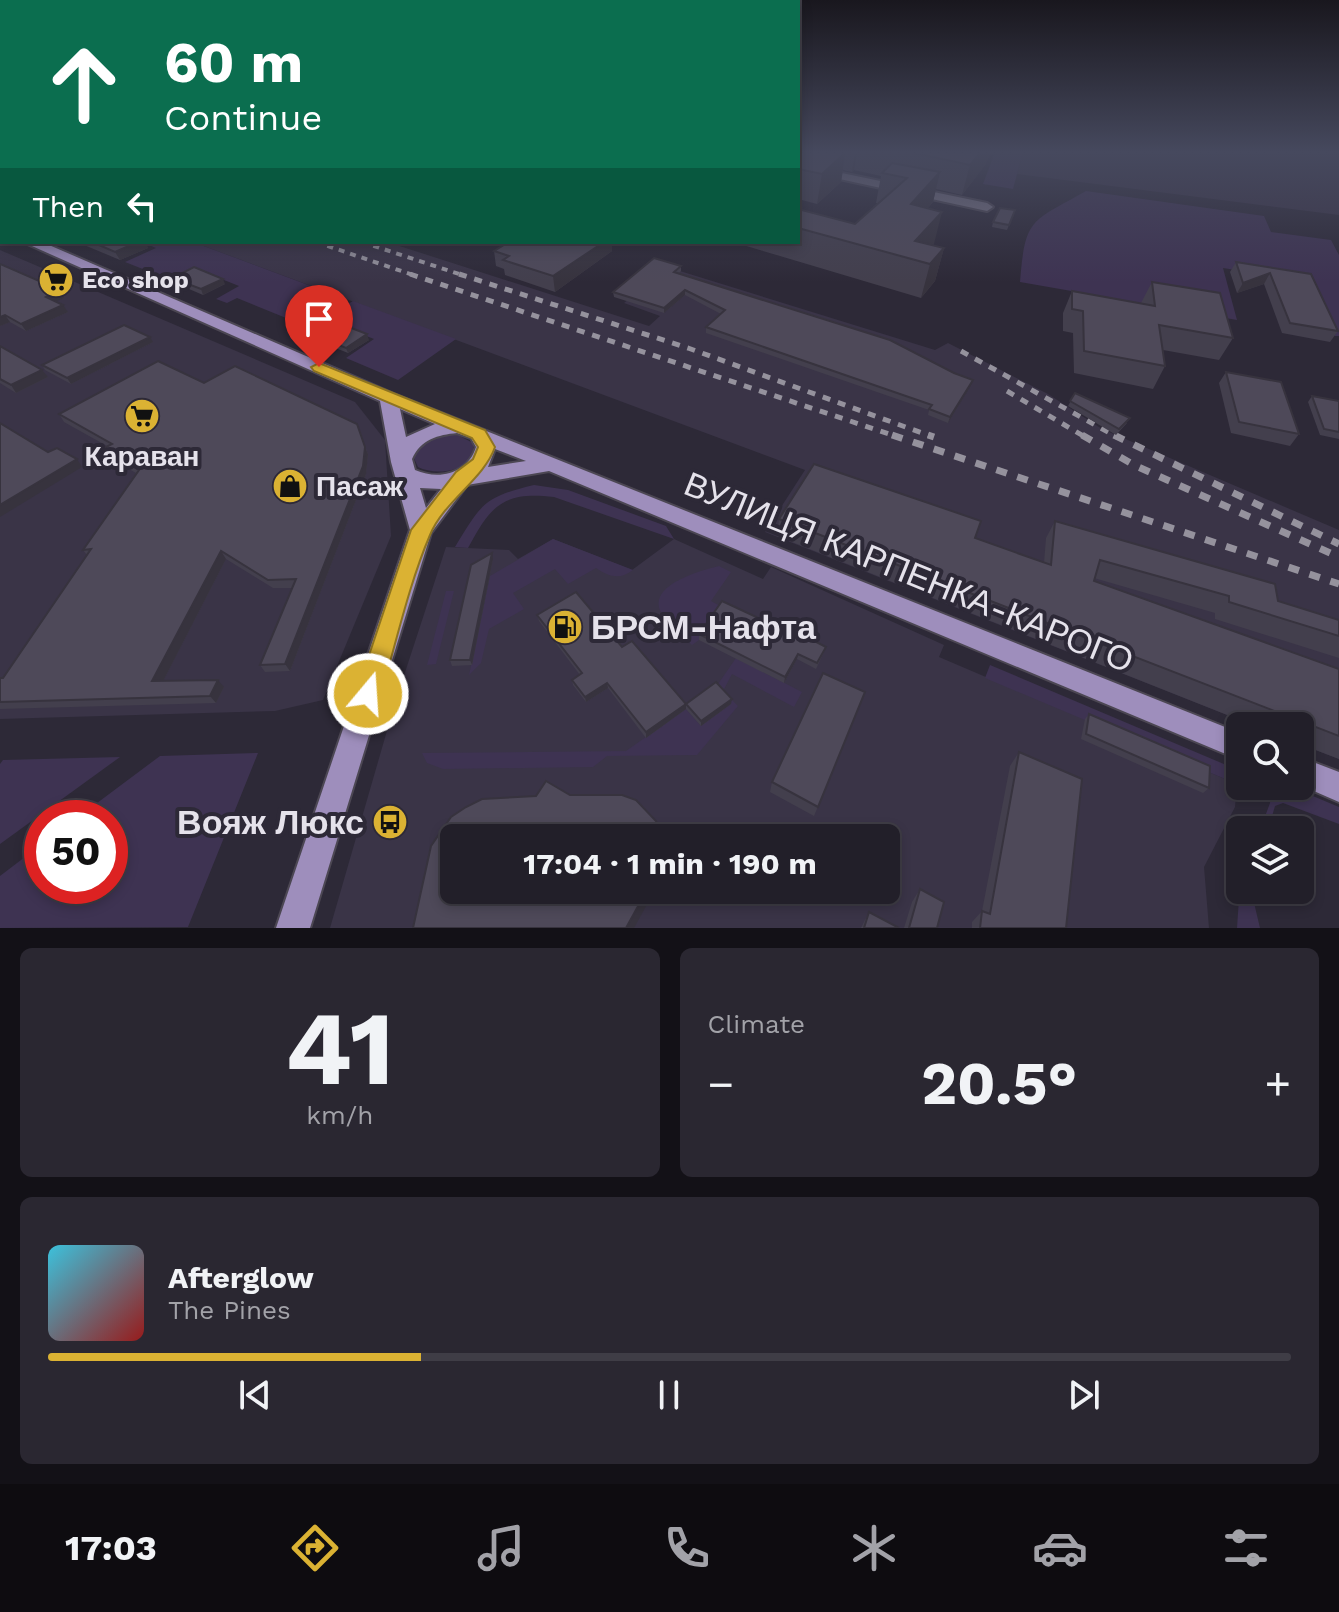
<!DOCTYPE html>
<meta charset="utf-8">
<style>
:root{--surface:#221f29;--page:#2a2731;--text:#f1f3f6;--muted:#a2a2a8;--line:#3f3d46;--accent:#dbb233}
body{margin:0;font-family:"Work Sans",sans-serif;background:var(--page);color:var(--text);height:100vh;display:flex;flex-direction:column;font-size:30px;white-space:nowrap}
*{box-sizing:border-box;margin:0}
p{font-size:26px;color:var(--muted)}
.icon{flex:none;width:44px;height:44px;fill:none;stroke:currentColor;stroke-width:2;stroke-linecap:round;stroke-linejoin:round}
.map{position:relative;height:928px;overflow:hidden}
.panel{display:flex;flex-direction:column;gap:20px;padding:20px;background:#131117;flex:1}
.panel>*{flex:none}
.hud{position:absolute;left:0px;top:0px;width:800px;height:244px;box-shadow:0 4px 12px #0003,0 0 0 2px var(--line);background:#0b6e4f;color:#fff;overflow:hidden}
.controls{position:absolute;left:1226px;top:712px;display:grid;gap:16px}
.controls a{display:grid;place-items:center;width:88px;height:88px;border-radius:12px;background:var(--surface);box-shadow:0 4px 12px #0003,0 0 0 2px var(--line);font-size:40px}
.speed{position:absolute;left:24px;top:800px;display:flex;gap:16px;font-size:40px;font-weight:700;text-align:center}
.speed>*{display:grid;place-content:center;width:104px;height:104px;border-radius:50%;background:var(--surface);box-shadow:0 4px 12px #0003,0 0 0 2px var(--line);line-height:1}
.speed .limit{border:12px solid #d22;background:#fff;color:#111}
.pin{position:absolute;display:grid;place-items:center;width:68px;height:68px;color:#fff;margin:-82px -34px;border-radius:50% 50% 50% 0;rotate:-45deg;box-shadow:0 0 8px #0007}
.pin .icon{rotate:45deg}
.me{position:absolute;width:88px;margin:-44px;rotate:18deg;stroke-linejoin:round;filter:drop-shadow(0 0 6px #0008)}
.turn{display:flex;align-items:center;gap:28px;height:168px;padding:0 32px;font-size:36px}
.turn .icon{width:104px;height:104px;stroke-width:2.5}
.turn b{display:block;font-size:56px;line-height:68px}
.then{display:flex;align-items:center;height:76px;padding:0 32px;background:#0003;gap:16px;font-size:30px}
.big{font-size:60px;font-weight:700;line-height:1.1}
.panel .card{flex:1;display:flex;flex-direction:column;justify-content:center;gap:12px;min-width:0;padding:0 28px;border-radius:12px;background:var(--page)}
.panel .dial{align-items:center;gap:0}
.dial b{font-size:104px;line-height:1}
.song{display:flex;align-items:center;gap:24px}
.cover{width:96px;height:96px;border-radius:12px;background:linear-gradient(135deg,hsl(190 70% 55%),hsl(0 70% 35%))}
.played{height:8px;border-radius:4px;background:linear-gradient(90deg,var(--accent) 30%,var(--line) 30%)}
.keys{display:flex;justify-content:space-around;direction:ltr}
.heat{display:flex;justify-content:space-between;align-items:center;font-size:44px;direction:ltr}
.panel .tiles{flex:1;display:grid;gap:20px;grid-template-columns:1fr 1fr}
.card:last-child{grid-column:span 2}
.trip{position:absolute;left:440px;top:824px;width:460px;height:80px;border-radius:12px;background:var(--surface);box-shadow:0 4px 12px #0003,0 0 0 2px var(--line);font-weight:700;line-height:80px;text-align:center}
.tab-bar{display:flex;height:128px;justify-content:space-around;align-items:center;background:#0e0c10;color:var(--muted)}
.tab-bar .icon{width:56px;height:56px}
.tab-bar .current{color:var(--accent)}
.tab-bar b{font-size:36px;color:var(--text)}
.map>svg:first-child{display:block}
.built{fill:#3a3447;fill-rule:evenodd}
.green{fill:#3e3352}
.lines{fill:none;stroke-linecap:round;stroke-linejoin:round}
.minor-casing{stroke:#4c4753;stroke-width:4}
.major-casing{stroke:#4c4753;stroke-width:4}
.minor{fill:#797484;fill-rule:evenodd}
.major{fill:#9e8ebc;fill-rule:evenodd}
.rail-far2{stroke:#95929d;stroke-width:4;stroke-dasharray:6 6;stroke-linecap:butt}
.rail-far1{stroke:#95929d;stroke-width:5;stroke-dasharray:8 8;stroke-linecap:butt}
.rail{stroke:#95929d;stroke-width:7;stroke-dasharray:11 11;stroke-linecap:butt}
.wall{fill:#433f4d}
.shaded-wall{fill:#37333e}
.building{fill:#4e4959;stroke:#37333e;stroke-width:2}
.route{fill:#dbb233;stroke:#8e7421;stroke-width:2}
.labels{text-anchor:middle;stroke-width:8;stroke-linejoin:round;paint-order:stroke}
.far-poi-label{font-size:24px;font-weight:bold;fill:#e5e2eb;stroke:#2d2937;text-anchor:start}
.poi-label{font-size:28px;font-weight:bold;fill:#e5e2eb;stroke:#2d2937}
.near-street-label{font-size:34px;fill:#e5e2eb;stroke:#2d2937}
.near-poi-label{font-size:34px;font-weight:bold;fill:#e5e2eb;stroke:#2d2937;text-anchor:start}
</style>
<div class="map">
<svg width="1339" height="928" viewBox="0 0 1339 928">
<rect width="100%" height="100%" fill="#2d2937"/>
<!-- built -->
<g class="built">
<path d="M1023 152H1339V215L1017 174Z"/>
<path d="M193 242H387L649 326 660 316 624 303 667 267 935 350 948 343 1048 394 1102 429 1339 530V759L1300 744V726H1255L765 532 805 470Z"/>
<path d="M0 250 355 402 385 440 391 536 323 700 275 711 0 719Z"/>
<path d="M553 539 632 570 674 539 763 579 771 567 944 645 939 657 1237 784 1235 807 1204 867 1209 928H330L395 703 446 547 509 550 518 559ZM454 838H886V890H454Z"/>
</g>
<!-- green -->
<g class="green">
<path d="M995 152H1023L1013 189 983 184Z"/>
<path d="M1086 191 1264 216 1271 232 1331 240 1339 255V336H1335L1310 282 1223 268 1237 320 1020 282C1025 216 1032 222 1086 191Z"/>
<path d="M142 242H193L335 295 291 320 237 298 227 303 216 299 239 286 194 268 168 279 125 262 156 248Z"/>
<path d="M353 301 456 339 398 380 346 358 374 339 323 319Z"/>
<path d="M454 433 473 443C479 471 437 477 418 467L413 456C423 438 435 435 454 433Z"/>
<path d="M534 485 568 490 666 526 674 539 554 497C502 491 491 506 468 548L455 547C481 504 484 497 534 485Z"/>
<path d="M553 539 633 570C620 580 609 577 596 568L568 584 555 569 513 593 524 609 489 629 481 663 469 675 490 576Z"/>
<path d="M719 566 731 572 711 601 722 607 699 640 692 645C682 635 668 624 661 612 647 585 702 570 719 566Z"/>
<path d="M446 591H454L436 664 427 665Z"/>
<path d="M736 658 802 692 794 707 732 674 723 691 738 706 697 755 607 756 593 767 443 769 427 763 422 753 626 751 686 709 701 726 716 687Z"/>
<path d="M990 665 1238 770 1237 784 985 678Z"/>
<path d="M258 753 188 927 0 928V876L42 844V886H110V818H77L160 756Z"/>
<path d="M120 757 0 844V764L3 760Z"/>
<path d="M1271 786H1289L1339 807V824L1283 803 1275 806 1268 830H1260L1270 803Z"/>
<path d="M1240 884V890H1251L1260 928H1237Z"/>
</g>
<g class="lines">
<defs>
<path id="minor" d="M798 164 987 203 993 207 987 211 798 170Z"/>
<g id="major">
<path d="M0 225 2 226V234L0 233Z"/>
<path d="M23 242H42L394 394 1240 733V760L549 471 467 485 431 533 310 928H276L410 530 391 462 380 401ZM400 409 435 424 406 437ZM457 433 471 438 476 447C468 473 440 481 415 470L412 459C421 439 438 435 457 433ZM495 449 526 461 488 467ZM420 488 441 489 426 508Z"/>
<path d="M1300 757 1339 772V802L1300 785Z"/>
</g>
</defs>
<!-- minor casing -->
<use href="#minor" class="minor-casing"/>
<!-- major casing -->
<use href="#major" class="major-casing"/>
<!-- minor -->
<use href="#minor" class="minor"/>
<!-- major -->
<use href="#major" class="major"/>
<!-- rail-far2 -->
<g class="rail-far2">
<path d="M316 242 416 276"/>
<path d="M362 242 465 276"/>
</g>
<!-- rail-far1 -->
<g class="rail-far1">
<path d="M410 274 898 437"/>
<path d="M459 274 688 348 933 437"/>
<path d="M961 351 1117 437"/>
<path d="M1007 391 1085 437"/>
</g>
<!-- rail -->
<g class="rail">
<path d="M892 435 1339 584"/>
<path d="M928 435 934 437"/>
<path d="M1082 435 1134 465 1339 557"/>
<path d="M1114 435 1339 544"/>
</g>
</g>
<!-- wall -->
<g class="wall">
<path d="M798 152H991L985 165 962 195 936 189 933 202 928 208 934 244 932 245 944 248 935 281 921 298 733 242H798V209L855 224 879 203H876L881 176 854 170 852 172 843 170 841 182 817 204 798 199Z"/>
<path d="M1015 210 1007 230 992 227 993 222Z"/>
<path d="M77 242H145L148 248 120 260Z"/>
<path d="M494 251H612L555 292 505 275 504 269 496 266Z"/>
<path d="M1236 262 1311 274 1338 331 1330 342 1282 333 1264 284 1237 293 1230 272Z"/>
<path d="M0 264 64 298 56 301 68 312 26 331 10 322 0 326Z"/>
<path d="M681 266V271L679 273 973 380 971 385 948 423 928 415 929 410 706 333V327L721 314 685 295 664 313 614 297 613 292Z"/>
<path d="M172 278 225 284 203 295 175 283Z"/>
<path d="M1152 282 1233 338 1219 360 1163 350 1165 366 1153 389 1074 373 1073 333 1063 331V313L1072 291 1141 303Z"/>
<path d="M306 332 369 340 348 353 308 337Z"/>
<path d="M153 342 71 384 45 370 42 365Z"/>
<path d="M0 346 48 377 16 393 0 383Z"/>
<path d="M1226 372 1299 434 1290 446 1231 433 1219 383Z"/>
<path d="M204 383 357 424 368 454 366 474 290 671 265 672 260 665 293 588H273L226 559 163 681 224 687 216 703 0 709V678H3L87 555 83 550 136 473 108 457 102 449 107 446 64 422 59 414Z"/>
<path d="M1075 393 1127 423 1116 435 1068 406Z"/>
<path d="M1312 396 1339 401V439L1320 435 1308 402Z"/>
<path d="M779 519 975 538 1044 563 1046 538 1055 521 1278 601 1339 620V658L1215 619V613L1094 578V581L1339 669V759L1300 744V726H1255L777 536Z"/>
<path d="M493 559 472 665 452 666 450 660Z"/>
<path d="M537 615 622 647 686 704H731L701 726 686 709 646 738 608 688 586 702 573 685 572 680 580 675 539 621Z"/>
<path d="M771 624 826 647 824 652 816 669 797 659 784 683 699 640V634Z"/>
<path d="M861 703 814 816 770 792 772 782Z"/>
<path d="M1089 714 1209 788 1203 793 1081 739 1085 719Z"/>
<path d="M1019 752 1066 928H972V922L982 911 1010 766Z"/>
<path d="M920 889 937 928H904L912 902Z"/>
<path d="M869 912 899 928H861Z"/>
</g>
<!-- shaded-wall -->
<g class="shaded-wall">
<path d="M855 152H857L854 170 852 172Z"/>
<path d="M981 152H991L985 165 962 195 970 165Z"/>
<path d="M845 153 841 182 817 204 822 174Z"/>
<path d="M940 172 933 202 904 235 911 204Z"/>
<path d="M942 212 934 244 918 261 915 241Z"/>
<path d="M138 242H145L148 248 120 260 115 252Z"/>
<path d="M604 242H612V251L555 292 553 276Z"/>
<path d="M944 248 935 281 921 298 930 264Z"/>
<path d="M1270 273 1264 284 1237 293 1243 283Z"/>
<path d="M223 279 225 284 203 295 201 289Z"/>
<path d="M60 290 64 298 51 304 46 297Z"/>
<path d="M685 290V295L664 313V308Z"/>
<path d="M63 305 68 312 26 331 21 324Z"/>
<path d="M5 315 10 322 0 326V317Z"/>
<path d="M367 334 369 340 348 353 346 348Z"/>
<path d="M150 337 153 342 71 384 67 378Z"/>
<path d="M42 370 48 377 16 393 11 385Z"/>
<path d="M973 380 971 385 948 423 950 417Z"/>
<path d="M365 447 368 454 366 474 290 671 285 664Z"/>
<path d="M77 459 82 467 0 517V505Z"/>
<path d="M221 551 226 559 159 689 152 681Z"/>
<path d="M492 553 493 559 472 665 470 660Z"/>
<path d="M798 654 797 659 784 683 785 677Z"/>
<path d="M218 680 224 687 216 703 210 696Z"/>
<path d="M607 683 608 688 586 702 585 697Z"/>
<path d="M732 699 731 704 701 726V721Z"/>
<path d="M686 704V709L646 738V732Z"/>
<path d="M647 890H655L634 928H626Z"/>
</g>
<!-- building -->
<g class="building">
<path d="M798 152H840L845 153 822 174 798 169Z"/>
<path d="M910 152H981L970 165Z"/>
<path d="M892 163 940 172 911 204 942 212 915 241 944 248 930 264 798 228V209L855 224 907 178 882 173Z"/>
<path d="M1000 208 1015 210 1009 225 993 222Z"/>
<path d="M92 242H138L115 252Z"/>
<path d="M509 242H604L553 276 503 260 509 256 494 251Z"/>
<path d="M654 258 681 266 674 272 890 340 954 373 973 380 950 417 929 409 932 405 706 327 725 310 685 290 664 308 613 292Z"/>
<path d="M1236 262 1311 274 1338 331 1290 323 1270 273 1243 283Z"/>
<path d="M0 264 60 290 46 297 63 305 21 324 5 315 0 317Z"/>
<path d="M194 267 223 279 201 289 172 278Z"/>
<path d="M1152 282 1220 293 1233 338 1159 325 1165 366 1084 351 1083 311 1072 309V291L1155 306Z"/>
<path d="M328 319 367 334 346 348 306 332Z"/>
<path d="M124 325 150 337 67 378 42 365Z"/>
<path d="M0 346 42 370 11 385 0 379Z"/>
<path d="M158 361 204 383 235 366 357 424 365 447 363 466 285 664 260 665 296 579 268 580 221 551 152 681 218 680 210 696 0 702V678H3L91 549 83 550 139 470 102 449 112 444 59 414Z"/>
<path d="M1226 372 1281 382 1299 434 1239 422Z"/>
<path d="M1075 393 1130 418 1119 429 1070 401Z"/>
<path d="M1312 396 1339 401V432L1324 429Z"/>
<path d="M0 423 48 452 57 448 77 459 0 505Z"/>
<path d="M814 464 981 521 975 538 1051 565 1055 521 1275 584 1278 601 1339 620V636L1229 602V596L1100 560 1094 581 1339 669V736L779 519Z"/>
<path d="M492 553 470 660H450L471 565Z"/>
<path d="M576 592 622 647 632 641 686 704 646 732 607 683 585 697 572 680 582 673 537 615Z"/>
<path d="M722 601 771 624 774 620 826 647 817 663 798 654 785 677 699 634Z"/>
<path d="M823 673 865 692 818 807 772 782Z"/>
<path d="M716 682 732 699 701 721 686 704Z"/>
<path d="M1089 714 1210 766 1209 788 1086 734Z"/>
<path d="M1019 752 1082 779 1066 928H980L982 911 990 914Z"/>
<path d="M546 781 570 795H622L636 800 656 821 662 838H454V890H647L626 928H413L431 846 451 817 466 807 482 799 536 796Z"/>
<path d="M920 889 944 902 937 928H909Z"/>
<path d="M869 912 899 928H864Z"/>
</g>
<!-- sky -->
<linearGradient id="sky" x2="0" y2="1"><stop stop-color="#19171e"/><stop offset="0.54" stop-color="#46495e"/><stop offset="1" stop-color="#46495e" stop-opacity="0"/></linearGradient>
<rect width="1339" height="282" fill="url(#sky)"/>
<!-- route -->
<path class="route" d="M319 363 485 430 495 447C484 479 444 501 430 535 409 584 396 643 381 694L377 702 368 705 360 702 356 694 411 530 456 472 473 459 478 447 472 438 314 371 311 367Z"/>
<!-- icons -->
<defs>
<symbol id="supermarket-disc" viewBox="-11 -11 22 22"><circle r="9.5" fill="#dbb233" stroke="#2d2937"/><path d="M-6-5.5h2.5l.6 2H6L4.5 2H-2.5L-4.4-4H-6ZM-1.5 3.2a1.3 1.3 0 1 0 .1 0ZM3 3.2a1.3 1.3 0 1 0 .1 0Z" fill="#111"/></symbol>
<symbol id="shop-disc" viewBox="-11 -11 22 22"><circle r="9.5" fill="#dbb233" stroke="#2d2937"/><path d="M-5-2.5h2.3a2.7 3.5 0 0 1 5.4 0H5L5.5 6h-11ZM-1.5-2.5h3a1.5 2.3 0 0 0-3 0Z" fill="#111"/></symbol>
<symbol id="fuel-disc" viewBox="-11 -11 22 22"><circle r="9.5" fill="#dbb233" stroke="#2d2937"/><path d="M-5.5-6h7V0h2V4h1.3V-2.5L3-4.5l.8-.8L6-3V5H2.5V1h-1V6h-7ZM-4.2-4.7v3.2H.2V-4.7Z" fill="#111"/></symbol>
<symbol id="bus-disc" viewBox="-11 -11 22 22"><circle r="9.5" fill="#dbb233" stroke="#2d2937"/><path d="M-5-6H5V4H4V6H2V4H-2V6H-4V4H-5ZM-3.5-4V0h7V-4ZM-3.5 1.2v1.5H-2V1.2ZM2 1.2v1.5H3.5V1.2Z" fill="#111"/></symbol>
</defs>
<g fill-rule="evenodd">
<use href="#supermarket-disc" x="36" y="260" width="40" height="40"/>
<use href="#supermarket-disc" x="122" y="396" width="40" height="40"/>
<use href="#shop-disc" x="270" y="466" width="40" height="40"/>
<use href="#fuel-disc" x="545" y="607" width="40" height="40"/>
<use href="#bus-disc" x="370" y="802" width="40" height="40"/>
</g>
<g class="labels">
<!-- far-poi labels -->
<g class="far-poi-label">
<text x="82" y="288">Eco shop</text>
</g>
<!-- poi labels -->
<g class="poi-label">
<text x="142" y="466">Караван</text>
<text x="316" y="496" text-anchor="start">Пасаж</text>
</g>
<!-- near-street labels -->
<g class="near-street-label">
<text transform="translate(909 572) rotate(22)" y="12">ВУЛИЦЯ КАРПЕНКА-КАРОГО</text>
</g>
<!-- near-poi labels -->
<g class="near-poi-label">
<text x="591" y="639">БРСМ-Нафта</text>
<text x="364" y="834" text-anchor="end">Вояж Люкс</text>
</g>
</g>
</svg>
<div class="controls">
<a><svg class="icon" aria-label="search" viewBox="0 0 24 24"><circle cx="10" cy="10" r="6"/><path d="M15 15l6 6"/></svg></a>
<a><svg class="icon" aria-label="layers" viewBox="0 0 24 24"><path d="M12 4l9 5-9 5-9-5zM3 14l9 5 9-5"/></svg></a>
</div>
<div class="speed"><div class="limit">50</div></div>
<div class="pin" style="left:319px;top:367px;background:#d93025"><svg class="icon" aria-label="arrive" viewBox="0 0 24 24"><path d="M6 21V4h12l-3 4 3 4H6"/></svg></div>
<svg class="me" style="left:368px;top:694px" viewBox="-20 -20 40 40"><circle r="17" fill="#dbb233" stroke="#fff" stroke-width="3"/><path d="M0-11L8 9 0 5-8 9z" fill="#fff"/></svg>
<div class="trip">17:04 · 1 min · 190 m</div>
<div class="hud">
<div class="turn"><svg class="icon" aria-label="ahead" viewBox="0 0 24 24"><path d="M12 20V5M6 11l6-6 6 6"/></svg><div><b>60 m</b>Continue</div></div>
<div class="then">Then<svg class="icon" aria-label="left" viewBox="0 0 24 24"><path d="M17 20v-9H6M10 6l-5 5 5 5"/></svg></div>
</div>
</div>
<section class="panel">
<div class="tiles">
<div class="card dial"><b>41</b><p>km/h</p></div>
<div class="card"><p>Climate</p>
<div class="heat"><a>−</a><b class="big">20.5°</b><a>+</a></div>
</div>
<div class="card">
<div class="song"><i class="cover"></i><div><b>Afterglow</b><p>The Pines</p></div></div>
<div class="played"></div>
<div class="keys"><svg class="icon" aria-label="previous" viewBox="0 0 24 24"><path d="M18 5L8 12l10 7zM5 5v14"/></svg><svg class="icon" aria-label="pause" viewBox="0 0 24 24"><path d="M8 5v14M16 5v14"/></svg><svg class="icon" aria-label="next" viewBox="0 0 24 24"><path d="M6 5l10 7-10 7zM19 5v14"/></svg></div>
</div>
</div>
</section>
<nav class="tab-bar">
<b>17:03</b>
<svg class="icon current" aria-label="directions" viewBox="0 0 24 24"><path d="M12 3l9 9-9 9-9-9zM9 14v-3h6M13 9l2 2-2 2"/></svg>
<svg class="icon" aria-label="music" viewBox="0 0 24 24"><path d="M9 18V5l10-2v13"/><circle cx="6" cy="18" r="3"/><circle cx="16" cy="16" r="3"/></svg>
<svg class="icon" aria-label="phone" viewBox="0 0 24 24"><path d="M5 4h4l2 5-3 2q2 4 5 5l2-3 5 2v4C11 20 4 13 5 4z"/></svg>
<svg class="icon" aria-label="climate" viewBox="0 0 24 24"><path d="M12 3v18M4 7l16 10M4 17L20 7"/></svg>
<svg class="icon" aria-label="car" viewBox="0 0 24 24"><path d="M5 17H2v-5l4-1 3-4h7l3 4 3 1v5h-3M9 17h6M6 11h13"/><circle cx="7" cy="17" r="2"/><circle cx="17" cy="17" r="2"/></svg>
<svg class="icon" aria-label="filters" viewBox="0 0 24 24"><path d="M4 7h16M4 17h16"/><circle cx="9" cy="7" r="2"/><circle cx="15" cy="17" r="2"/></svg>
</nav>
